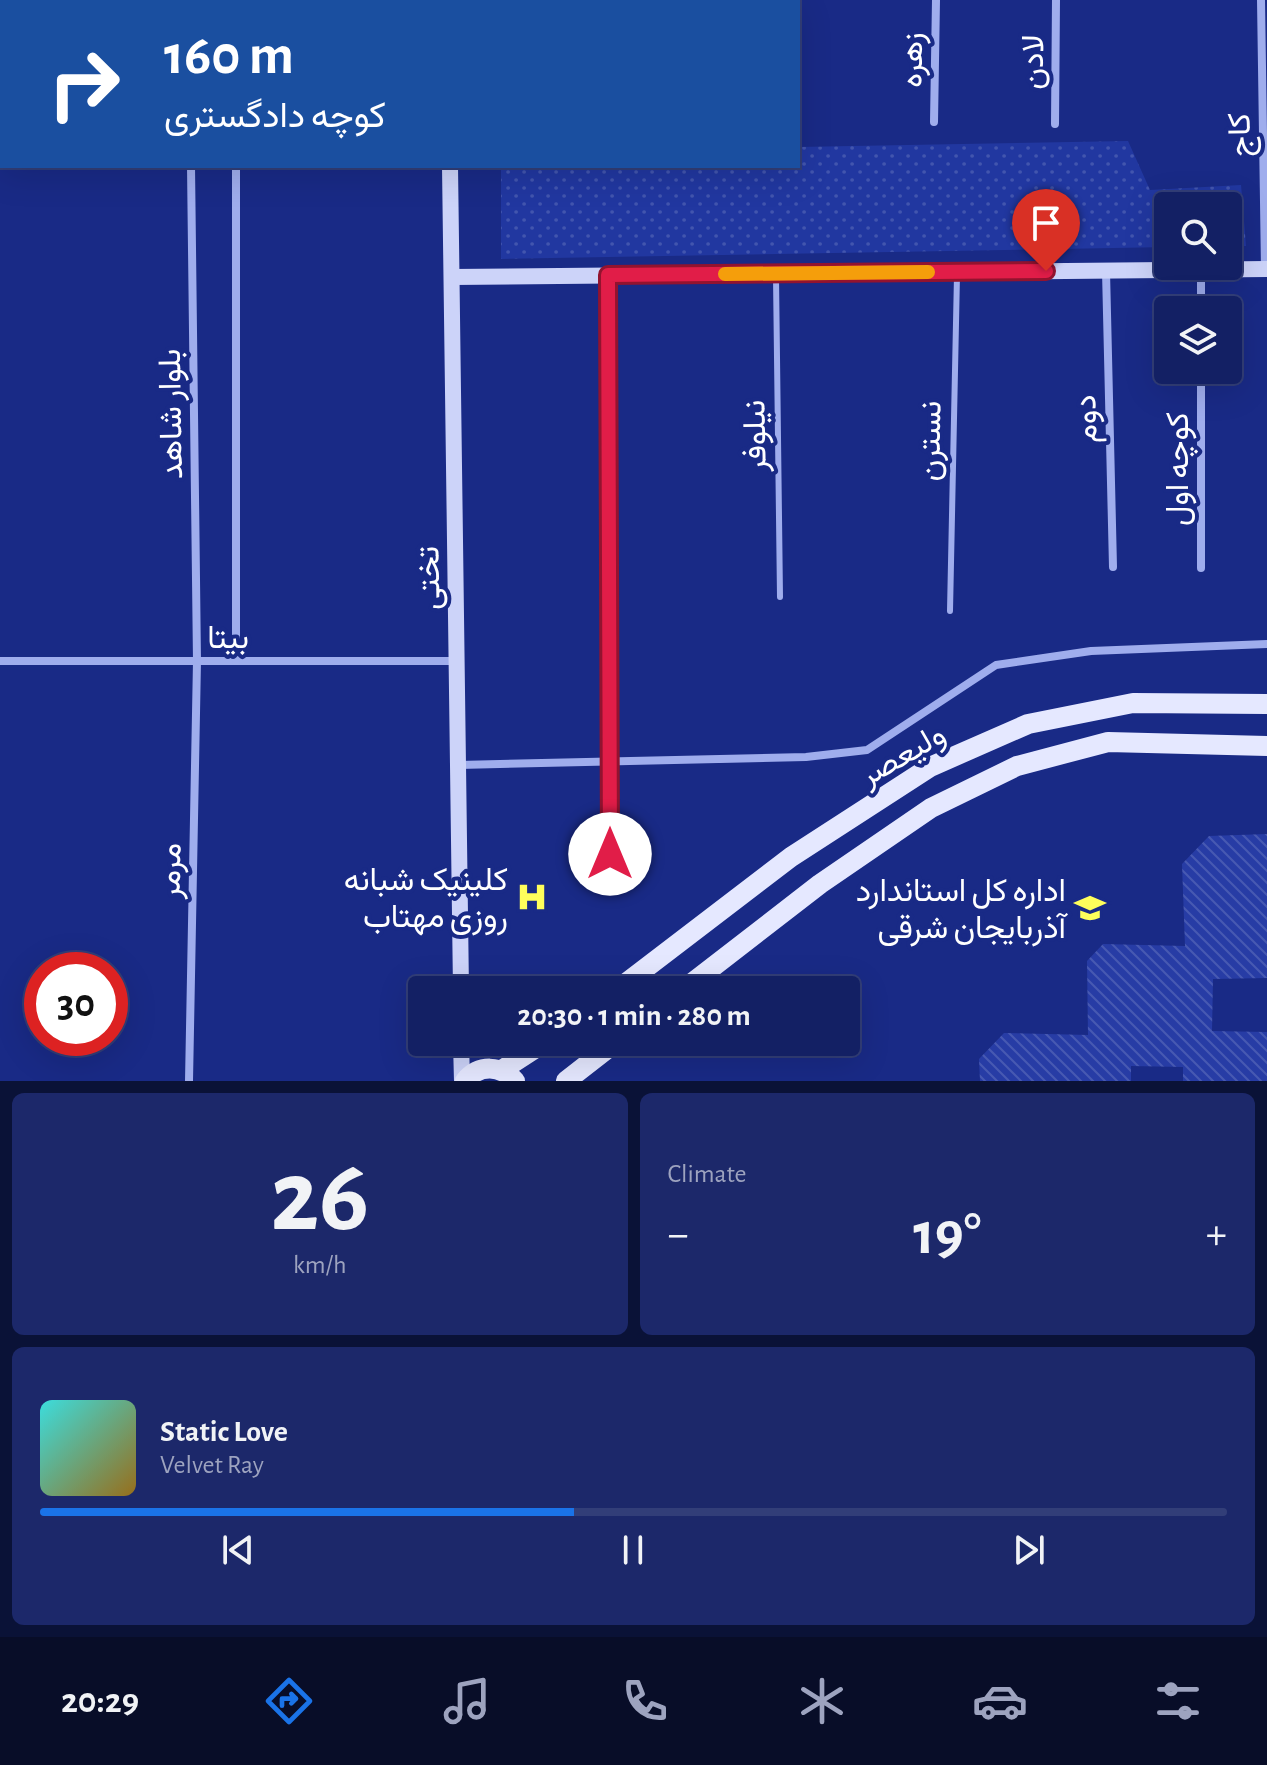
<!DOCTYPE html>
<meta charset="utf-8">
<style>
:root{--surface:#132064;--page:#1c286a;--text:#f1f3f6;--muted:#9da3bf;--line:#323e78;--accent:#1a73e8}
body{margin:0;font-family:"Alegreya Sans",Vazirmatn,sans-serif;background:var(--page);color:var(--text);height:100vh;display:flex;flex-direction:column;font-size:30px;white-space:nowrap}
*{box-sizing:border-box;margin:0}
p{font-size:26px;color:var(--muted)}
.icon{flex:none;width:44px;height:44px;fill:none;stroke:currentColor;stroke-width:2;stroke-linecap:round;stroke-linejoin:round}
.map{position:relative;height:1081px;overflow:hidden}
.side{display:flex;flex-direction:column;gap:12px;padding:12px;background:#0a1237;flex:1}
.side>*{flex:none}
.hud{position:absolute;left:0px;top:0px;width:800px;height:168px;box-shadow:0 8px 32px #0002,0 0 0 2px var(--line);background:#1a4fa0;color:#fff;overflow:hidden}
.controls{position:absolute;left:1154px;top:192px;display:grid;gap:16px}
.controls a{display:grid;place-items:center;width:88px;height:88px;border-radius:8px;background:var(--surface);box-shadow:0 8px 32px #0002,0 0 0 2px var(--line);font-size:40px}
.speed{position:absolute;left:24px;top:952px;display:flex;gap:16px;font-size:40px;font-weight:700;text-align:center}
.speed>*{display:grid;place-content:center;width:104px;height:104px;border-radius:50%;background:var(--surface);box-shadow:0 8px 32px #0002,0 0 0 2px var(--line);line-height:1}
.speed .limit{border:12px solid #d22;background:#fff;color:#111}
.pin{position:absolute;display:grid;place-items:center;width:68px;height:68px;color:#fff;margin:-82px -34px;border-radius:50% 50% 50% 0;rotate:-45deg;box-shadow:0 0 8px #0007}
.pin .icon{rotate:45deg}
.me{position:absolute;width:88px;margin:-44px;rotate:0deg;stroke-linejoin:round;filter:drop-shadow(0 0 6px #0008)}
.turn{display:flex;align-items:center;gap:28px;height:168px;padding:0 32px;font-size:36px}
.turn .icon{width:104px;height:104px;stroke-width:2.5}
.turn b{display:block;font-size:56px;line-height:68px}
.big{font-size:60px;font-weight:600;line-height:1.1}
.side .widget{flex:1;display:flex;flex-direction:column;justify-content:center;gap:12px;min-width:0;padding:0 28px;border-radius:12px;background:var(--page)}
.side .dial{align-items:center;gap:0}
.dial b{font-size:104px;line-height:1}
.song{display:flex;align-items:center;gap:24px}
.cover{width:96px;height:96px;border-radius:12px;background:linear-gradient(135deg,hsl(180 70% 55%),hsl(40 70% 35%))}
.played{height:8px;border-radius:4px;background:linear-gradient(90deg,var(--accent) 45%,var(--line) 45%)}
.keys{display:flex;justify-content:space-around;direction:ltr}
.heat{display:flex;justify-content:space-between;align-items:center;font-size:44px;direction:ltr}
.side .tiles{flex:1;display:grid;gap:12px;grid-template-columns:1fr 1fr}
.widget:last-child{grid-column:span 2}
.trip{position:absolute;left:408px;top:976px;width:452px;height:80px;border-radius:8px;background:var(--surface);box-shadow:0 8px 32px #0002,0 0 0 2px var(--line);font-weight:600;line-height:80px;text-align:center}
.menu{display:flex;height:128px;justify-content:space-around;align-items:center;background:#080d28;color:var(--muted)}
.menu .icon{width:56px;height:56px}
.menu .selected{color:var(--accent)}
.menu b{font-size:36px;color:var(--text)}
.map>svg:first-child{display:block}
.park{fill:url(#park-dots)}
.building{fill:url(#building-back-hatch)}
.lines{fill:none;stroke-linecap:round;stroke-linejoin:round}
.lane{stroke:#9faded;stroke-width:6}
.street{stroke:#9faded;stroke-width:8}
.secondary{stroke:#ccd3f9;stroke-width:16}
.primary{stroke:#e5e8ff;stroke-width:20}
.route-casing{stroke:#92132f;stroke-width:20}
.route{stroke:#e11d48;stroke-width:14}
.slow{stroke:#f59e0b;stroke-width:14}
.labels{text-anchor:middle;stroke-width:8;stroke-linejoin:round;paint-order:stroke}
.street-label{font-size:32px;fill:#fff;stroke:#192a86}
.poi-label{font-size:32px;fill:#fff;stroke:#192a86;text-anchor:end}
</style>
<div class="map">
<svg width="1267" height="1081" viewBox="0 0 1267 1081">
<defs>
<pattern id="park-dots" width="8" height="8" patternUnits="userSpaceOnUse" patternTransform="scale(2)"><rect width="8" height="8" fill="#2137a0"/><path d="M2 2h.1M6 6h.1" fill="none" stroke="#4255ae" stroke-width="1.8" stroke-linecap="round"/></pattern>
<pattern id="building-back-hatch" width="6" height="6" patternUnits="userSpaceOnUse" patternTransform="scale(2)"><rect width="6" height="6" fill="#273ca5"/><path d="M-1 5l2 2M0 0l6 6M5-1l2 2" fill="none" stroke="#4759b2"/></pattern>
</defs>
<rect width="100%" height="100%" fill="#192a86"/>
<!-- park -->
<path class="park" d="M1128 141 1150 190 1241 185 1246 246H1228V206H1168V247L501 259V166H798V147Z"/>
<!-- building -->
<path class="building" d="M1267 834V978L1213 979 1212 1031 1267 1032V1081H1183V1067L1131 1066V1081H980L979 1059 1004 1033 1088 1035 1087 961 1103 944 1185 946 1182 864 1209 836Z"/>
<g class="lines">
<!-- lane -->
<g class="lane">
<path d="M776 277 780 597"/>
<path d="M950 611 957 275"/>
</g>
<!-- street -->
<g class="street">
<path d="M1261 0 1265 269"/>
<path d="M190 2V0"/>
<path d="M716 2V0"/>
<path d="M0 40H2"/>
<path d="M934 122 936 0"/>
<path d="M1055 124 1056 0"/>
<path d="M1106 271 1113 567"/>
<path d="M608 276 610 854"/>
<path d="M1201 310V270"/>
<path d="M1201 568V370"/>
<path d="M0 661H456"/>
<path d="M236 661V166"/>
<path d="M459 765 806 757 867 750 996 665 1091 651 1267 644"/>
<path d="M189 1081 197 661 191 166"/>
</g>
<!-- secondary -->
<g class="secondary">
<path d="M448 0V2"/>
<path d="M450 166 461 990"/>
<path d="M452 277 1267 269"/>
<path d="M461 1042 462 1081"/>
</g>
<!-- primary -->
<g class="primary">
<path d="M617 990 791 857 930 767 1028 724 1133 703 1267 704"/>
<path d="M683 990 820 884 931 808 1017 766 1108 742 1267 746"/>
<path d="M502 1070 545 1042"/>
<path d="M465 1081C479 1064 501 1065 515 1081"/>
<path d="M566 1081 616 1042"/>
</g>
</g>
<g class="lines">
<defs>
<path id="route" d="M610 854 608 275 1046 271"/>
</defs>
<!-- route casing -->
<use href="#route" class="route-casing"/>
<!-- route -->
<use href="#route" class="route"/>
<!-- slow -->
<path class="slow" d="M725 274 928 272"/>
</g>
<!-- icons -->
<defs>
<symbol id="hospital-bare" viewBox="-9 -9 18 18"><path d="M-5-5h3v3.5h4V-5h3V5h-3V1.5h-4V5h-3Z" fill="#fffe5b" stroke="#192a86" stroke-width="2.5" paint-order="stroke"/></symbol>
<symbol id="university-bare" viewBox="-9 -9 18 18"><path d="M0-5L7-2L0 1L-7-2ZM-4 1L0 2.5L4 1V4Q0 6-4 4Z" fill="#fffe5b" stroke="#192a86" stroke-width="2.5" paint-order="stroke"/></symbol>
</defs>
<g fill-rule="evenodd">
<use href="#hospital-bare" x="510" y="875" width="44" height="44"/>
<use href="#university-bare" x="1068" y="886" width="44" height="44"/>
</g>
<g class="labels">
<!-- street labels -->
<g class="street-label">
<text transform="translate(911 60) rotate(-89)" y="11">زهره</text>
<text transform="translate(1032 62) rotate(-89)" y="11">لادن</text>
<text transform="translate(1239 135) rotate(-91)" y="11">کاج</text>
<text transform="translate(170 414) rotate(-91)" y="11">بلوار شاهد</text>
<text transform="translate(1085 419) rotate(-91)" y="11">دوم</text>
<text transform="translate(754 436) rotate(-91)" y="11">نیلوفر</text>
<text transform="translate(929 441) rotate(-89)" y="11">نسترن</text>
<text transform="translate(1177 469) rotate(-90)" y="11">کوچه اول</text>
<text transform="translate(428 578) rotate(-91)" y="11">تختى</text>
<text x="228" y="648">بیتا</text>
<text transform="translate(902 754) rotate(-30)" y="11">ولیعصر</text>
<text transform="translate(169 871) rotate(-89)" y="11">مرمر</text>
</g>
<!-- poi labels -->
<g class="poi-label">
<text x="508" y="890">کلینیک شبانه<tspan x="508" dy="37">روزی مهتاب</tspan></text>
<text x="1066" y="901">اداره کل استاندارد<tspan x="1066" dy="37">آذربایجان شرقی</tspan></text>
</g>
</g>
</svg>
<div class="controls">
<a><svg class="icon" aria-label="search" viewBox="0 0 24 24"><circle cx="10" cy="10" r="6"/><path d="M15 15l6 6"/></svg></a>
<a><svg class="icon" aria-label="layers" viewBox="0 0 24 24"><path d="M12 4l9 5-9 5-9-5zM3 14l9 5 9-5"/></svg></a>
</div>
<div class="speed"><div class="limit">30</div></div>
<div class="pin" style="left:1046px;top:271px;background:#d93025"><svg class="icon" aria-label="arrive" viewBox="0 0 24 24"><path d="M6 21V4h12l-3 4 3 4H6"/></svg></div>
<svg class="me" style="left:610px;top:854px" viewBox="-20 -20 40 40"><circle r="19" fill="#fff"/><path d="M0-13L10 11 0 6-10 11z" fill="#e11d48"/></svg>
<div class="trip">20:30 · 1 min · 280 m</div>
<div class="hud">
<div class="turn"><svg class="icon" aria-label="right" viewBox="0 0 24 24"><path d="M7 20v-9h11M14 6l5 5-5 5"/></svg><div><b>160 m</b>کوچه دادگستری</div></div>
</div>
</div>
<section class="side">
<div class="tiles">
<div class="widget dial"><b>26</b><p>km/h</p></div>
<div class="widget"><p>Climate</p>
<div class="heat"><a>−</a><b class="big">19°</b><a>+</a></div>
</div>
<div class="widget">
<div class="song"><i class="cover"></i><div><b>Static Love</b><p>Velvet Ray</p></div></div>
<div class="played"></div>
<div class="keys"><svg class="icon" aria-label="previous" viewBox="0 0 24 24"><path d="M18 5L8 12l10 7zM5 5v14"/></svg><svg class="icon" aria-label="pause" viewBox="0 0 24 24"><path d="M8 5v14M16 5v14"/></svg><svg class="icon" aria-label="next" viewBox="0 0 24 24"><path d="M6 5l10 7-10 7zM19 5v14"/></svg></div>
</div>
</div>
</section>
<nav class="menu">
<b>20:29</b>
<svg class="icon selected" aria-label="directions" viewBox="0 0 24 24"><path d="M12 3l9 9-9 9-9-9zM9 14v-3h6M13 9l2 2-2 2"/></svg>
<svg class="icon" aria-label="music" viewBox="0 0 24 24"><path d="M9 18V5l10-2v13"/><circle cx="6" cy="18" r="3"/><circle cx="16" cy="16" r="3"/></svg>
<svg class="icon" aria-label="phone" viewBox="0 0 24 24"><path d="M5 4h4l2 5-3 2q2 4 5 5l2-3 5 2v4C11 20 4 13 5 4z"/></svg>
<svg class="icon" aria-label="climate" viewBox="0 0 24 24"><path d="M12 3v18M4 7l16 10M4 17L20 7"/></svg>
<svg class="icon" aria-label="car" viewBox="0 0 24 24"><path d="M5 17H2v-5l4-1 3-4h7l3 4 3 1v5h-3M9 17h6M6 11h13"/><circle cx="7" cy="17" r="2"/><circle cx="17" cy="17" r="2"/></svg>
<svg class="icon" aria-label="filters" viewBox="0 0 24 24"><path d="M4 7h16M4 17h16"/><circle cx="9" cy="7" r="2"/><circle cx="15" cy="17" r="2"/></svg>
</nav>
